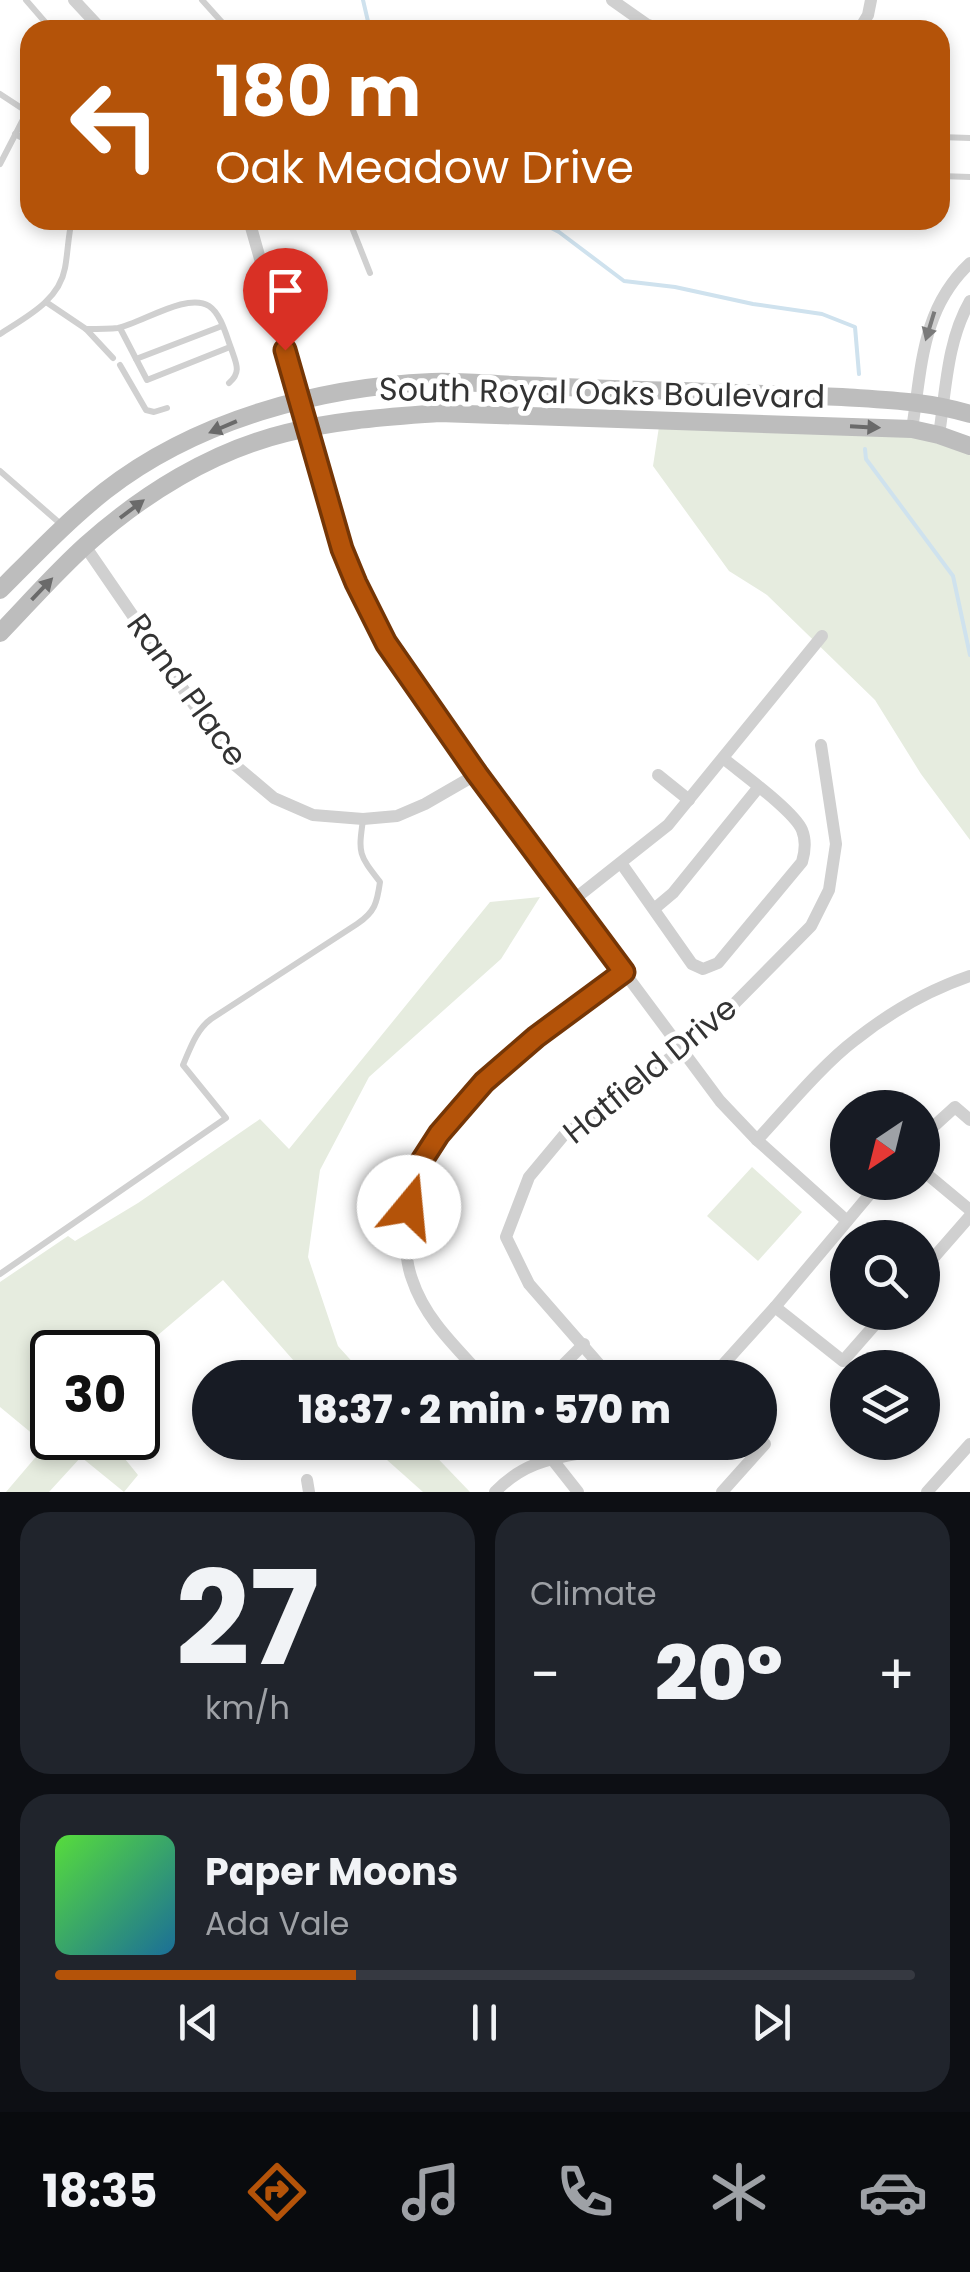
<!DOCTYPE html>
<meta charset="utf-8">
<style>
:root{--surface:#171b24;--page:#20242c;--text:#f1f3f6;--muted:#9ea1a6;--line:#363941;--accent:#b45309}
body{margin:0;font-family:Poppins,sans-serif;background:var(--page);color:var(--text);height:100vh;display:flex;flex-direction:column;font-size:38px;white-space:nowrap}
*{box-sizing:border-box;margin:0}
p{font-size:32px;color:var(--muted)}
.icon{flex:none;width:55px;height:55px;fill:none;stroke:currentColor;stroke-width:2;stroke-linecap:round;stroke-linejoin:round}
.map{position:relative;height:1492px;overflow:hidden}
.sheet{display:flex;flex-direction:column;gap:20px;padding:20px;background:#0d0f14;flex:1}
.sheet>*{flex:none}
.top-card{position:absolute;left:20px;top:20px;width:930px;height:210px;border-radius:30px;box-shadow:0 5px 15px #0003;background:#b45309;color:#fff;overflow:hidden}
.needle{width:65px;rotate:215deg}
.controls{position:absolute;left:830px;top:1090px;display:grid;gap:20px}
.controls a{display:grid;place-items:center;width:110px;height:110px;border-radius:50%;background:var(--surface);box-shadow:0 5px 15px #0003;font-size:50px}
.speed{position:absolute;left:30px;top:1330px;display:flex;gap:20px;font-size:50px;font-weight:700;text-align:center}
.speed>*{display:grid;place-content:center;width:130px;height:130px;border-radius:50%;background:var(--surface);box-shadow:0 5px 15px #0003;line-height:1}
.speed .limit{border:5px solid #111;border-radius:15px;background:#fff;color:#111}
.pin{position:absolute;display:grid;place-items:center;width:85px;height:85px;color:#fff;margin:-102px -42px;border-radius:50% 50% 50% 0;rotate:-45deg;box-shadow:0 0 10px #0007}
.pin .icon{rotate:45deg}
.me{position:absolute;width:110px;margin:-55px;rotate:17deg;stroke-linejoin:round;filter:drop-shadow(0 0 8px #0008)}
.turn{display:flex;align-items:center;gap:35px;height:210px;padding:0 30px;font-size:45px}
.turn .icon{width:130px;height:130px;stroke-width:2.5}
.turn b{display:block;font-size:70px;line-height:85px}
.big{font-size:75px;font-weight:800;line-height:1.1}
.sheet .widget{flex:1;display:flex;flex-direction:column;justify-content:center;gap:15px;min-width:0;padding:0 35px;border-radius:30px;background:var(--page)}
.sheet .dial{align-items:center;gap:0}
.dial b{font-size:130px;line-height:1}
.song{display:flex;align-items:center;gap:30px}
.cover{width:120px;height:120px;border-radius:15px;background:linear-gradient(135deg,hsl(110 70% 55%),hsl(200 70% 35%))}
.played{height:10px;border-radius:5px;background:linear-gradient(90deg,var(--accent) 35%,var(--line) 35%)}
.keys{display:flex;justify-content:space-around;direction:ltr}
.heat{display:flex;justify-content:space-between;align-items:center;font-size:55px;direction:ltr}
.sheet .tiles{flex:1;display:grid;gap:20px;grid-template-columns:1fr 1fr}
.widget:last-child{grid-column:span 2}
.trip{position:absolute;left:192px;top:1360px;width:585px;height:100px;border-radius:50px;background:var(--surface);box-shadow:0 5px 15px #0003;font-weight:800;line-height:100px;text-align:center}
.menu{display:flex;height:160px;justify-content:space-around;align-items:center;background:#090b0e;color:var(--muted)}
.menu .icon{width:70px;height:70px}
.menu .current{color:var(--accent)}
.menu b{font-size:45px;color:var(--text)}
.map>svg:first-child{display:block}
.green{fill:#e6ecdf}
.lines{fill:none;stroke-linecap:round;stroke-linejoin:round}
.stream{stroke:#cfe2ee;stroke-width:4}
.service{stroke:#d0d0d0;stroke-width:6}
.minor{stroke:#d0d0d0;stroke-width:12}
.secondary{stroke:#bdbdbd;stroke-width:18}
.oneway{fill:#7a7a7a}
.oneway2{fill:#6a6a6a}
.route-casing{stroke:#753606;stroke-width:25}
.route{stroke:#b45309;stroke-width:18}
.labels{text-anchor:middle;stroke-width:10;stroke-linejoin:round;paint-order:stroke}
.street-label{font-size:32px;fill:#333;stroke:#fff}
</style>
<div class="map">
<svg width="970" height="1492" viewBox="0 0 970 1492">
<rect width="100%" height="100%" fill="#fff"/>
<!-- green -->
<g class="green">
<path d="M660 420 912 429 970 446V840L921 774 875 700 767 595 729 571 653 466Z"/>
<path d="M540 897 501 959 369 1077 320 1170 308 1257 338 1346 366 1377H308L223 1280 145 1346 138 1359V1352H52V1438H108L138 1475 124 1492 81 1457 49 1492H6L46 1445 0 1407V1282L68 1236 75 1241 138 1203 260 1119 289 1149 490 902Z"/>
<path d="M752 1167 802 1212 758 1261 707 1216Z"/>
<path d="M368 1443H423L470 1492H423Z"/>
</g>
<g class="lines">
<!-- stream -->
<g class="stream">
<path d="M363 0 370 30"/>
<path d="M536 220 559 232 624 281 675 287 753 304 822 314 855 327 859 374"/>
<path d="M865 449 866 459 953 576 970 655"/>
</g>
<!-- service -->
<g class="service">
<path d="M26 0 52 30"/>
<path d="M202 0 229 30"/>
<path d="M0 94 26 111"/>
<path d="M15 134 30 142"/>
<path d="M940 137 970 138"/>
<path d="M0 164 30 106"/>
<path d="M940 176 970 177"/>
<path d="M349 220 370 273"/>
<path d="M46 302 86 329 113 358"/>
<path d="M120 328 147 380 230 347"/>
<path d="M86 329C97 329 108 329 118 328 142 323 187 292 209 306 221 314 226 335 231 348 236 363 242 372 229 383"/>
<path d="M0 334C26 317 59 301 65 268 68 252 68 236 72 220"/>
<path d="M136 359 222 326"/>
<path d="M120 365 146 410 154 412 167 408"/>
<path d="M0 471 63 526"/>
<path d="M0 1274 226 1118 183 1065C190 1049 196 1030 211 1019L357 924C375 912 377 903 380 882 359 855 358 854 363 820"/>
</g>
<!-- minor -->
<g class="minor">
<path d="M74 0 102 30"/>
<path d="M612 0 646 24 662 30"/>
<path d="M859 30 868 15 871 0"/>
<path d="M249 220 342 549 357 586 386 643 477 774 720 1101 757 1140 847 1221"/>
<path d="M912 429C922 367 921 309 970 263"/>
<path d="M939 435C946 389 947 341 970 301"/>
<path d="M85 546 236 766 274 798 313 815 363 819 397 816 425 804 477 774"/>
<path d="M658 775 689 800"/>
<path d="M621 863 692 964 703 969 718 963 802 862C805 852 806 840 802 830 794 811 741 773 723 758"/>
<path d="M572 901 668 825 822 636"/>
<path d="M654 909 673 893 758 788"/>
<path d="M922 1137 955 1107 970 1120"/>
<path d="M757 1140C786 1109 822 1065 855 1040 889 1013 929 990 970 976"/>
<path d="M922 1170 970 1210"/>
<path d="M922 1271 970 1216"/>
<path d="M775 1307 843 1361 886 1312"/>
<path d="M484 1378C456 1347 425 1319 412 1279 405 1260 405 1237 407 1218 409 1204 408 1186 415 1173 456 1088 550 1027 624 972"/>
<path d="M550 1378 584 1344"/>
<path d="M611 1378 529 1284 506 1237 529 1177 564 1135 681 1050 732 1006 811 926 829 890 836 844 821 745"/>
<path d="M711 1378 775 1307 880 1182"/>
<path d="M552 1459 578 1492"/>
<path d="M307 1480 309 1492"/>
<path d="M495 1492C521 1465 546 1459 582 1453 599 1450 615 1450 630 1442"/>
<path d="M722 1492 765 1444 760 1440"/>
<path d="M927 1492 970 1444"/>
</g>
<!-- secondary -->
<g class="secondary">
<path d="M0 590C34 556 67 521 105 491 196 420 319 387 432 382 459 381 488 384 516 385 571 387 627 390 683 391 736 393 789 395 842 397 886 400 928 401 970 414"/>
<path d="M0 633C28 604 56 572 86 545 143 494 212 451 286 433 336 420 388 417 439 413L912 429 939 435 970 446"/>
</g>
</g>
<!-- one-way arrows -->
<defs><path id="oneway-solid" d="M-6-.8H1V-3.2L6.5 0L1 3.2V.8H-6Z" transform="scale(2.5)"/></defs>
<use class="oneway" href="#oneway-solid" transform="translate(930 326) rotate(107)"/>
<g class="oneway2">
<use href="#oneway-solid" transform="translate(223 427) rotate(157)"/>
<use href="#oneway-solid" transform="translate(865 427) rotate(3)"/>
<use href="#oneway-solid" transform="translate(132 509) rotate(-37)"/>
<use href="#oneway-solid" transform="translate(42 589) rotate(-46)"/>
</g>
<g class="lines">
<defs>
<path id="route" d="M285 350 342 549 356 583 386 643 477 774 624 972 536 1037 484 1082 439 1134 412 1176 409 1207"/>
</defs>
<!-- route casing -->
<use href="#route" class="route-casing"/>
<!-- route -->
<use href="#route" class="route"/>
</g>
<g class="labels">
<!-- street labels -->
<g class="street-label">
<text transform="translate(602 393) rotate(1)" y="11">South Royal Oaks Boulevard</text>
<text transform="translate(187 690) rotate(54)" y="11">Rand Place</text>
<text transform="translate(650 1070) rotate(-39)" y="11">Hatfield Drive</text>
</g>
</g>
</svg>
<div class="controls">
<a><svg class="needle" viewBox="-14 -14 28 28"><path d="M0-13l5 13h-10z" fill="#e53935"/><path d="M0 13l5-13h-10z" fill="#9ea1a6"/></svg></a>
<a><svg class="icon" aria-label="search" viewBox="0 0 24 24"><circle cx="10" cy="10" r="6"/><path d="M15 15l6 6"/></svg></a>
<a><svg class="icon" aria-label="layers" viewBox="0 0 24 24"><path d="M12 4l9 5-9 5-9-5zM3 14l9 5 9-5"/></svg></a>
</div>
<div class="speed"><div class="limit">30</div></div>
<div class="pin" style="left:285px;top:350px;background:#d93025"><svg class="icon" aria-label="arrive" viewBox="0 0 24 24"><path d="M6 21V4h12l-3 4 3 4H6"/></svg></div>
<svg class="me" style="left:409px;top:1207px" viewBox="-20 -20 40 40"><circle r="19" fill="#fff"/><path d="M0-13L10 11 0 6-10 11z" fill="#b45309"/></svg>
<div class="trip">18:37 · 2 min · 570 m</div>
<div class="top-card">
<div class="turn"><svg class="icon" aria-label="left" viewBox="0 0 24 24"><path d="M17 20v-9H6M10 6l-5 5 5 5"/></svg><div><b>180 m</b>Oak Meadow Drive</div></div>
</div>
</div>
<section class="sheet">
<div class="tiles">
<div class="widget dial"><b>27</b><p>km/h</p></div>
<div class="widget"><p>Climate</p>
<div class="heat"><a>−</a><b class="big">20°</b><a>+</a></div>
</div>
<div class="widget">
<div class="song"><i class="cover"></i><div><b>Paper Moons</b><p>Ada Vale</p></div></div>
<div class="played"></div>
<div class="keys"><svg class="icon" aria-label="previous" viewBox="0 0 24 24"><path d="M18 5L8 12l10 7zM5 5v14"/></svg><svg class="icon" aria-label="pause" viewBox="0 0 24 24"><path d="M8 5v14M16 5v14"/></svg><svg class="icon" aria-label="next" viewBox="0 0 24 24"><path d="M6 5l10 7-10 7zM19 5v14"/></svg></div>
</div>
</div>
</section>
<nav class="menu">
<b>18:35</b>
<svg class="icon current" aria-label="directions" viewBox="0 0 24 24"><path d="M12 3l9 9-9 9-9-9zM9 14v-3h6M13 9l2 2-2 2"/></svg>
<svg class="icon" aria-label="music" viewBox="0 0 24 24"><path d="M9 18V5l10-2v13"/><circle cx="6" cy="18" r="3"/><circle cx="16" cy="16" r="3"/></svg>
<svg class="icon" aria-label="phone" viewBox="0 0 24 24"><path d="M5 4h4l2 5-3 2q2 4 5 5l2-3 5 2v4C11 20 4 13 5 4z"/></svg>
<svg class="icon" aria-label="climate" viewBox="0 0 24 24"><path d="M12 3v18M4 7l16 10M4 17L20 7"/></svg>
<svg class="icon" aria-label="car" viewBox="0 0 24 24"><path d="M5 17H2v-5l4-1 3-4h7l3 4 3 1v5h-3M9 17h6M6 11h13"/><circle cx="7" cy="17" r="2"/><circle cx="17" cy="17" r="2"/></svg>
</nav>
